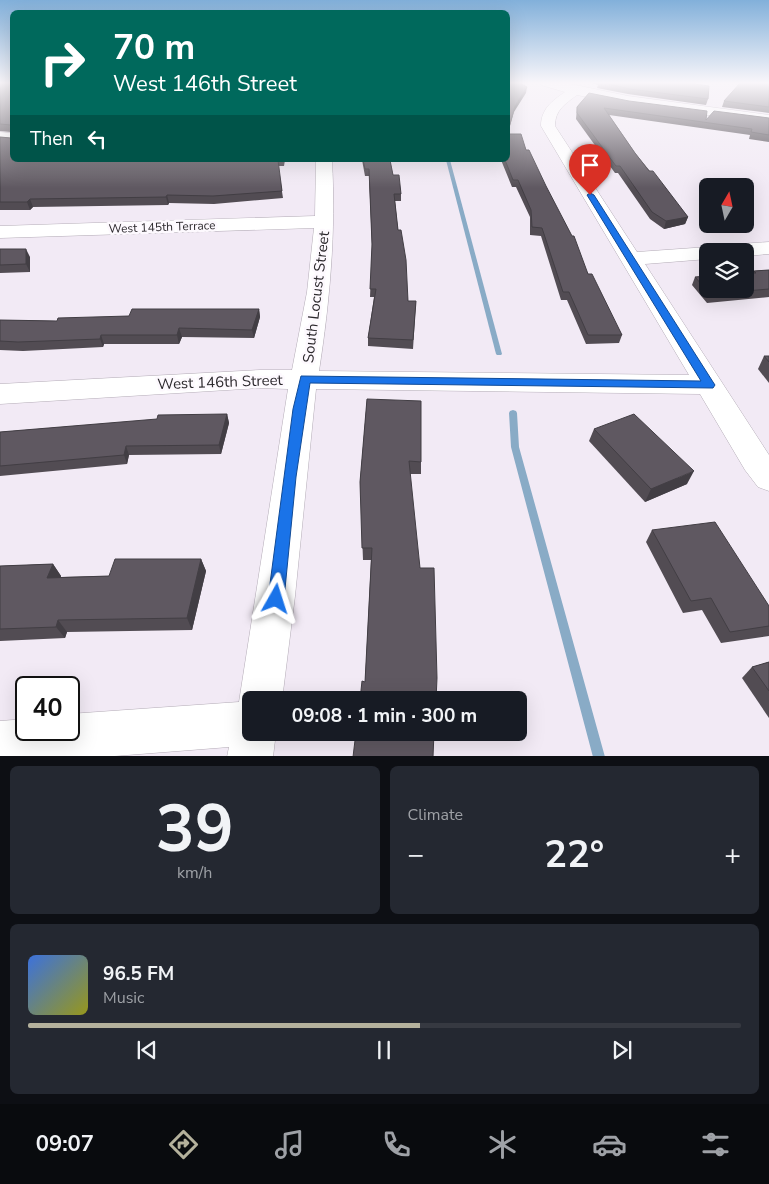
<!DOCTYPE html>
<meta charset="utf-8">
<style>
:root{--surface:#171b24;--page:#242831;--text:#f1f3f6;--muted:#9ea1a6;--line:#363941;--accent:#b4b19c}
body{margin:0;font-family:"Nunito Sans",sans-serif;background:var(--page);color:var(--text);height:100vh;display:flex;flex-direction:column;font-size:19px;white-space:nowrap}
*{box-sizing:border-box;margin:0}
p{font-size:16px;color:var(--muted)}
.icon{flex:none;width:28px;height:28px;fill:none;stroke:currentColor;stroke-width:2;stroke-linecap:round;stroke-linejoin:round}
.map{position:relative;height:756px;overflow:hidden}
.side{display:flex;flex-direction:column;gap:10px;padding:10px;background:#0d0f14;flex:1}
.side>*{flex:none}
.banner{position:absolute;left:10px;top:10px;width:500px;height:152px;border-radius:8px;box-shadow:0 5px 20px #0002;background:#00695c;color:#fff;overflow:hidden}
.needle{width:32px;rotate:9deg}
.buttons{position:absolute;left:699px;top:178px;display:grid;gap:10px}
.buttons a{display:grid;place-items:center;width:55px;height:55px;border-radius:8px;background:var(--surface);box-shadow:0 5px 20px #0002;font-size:25px}
.speed{position:absolute;left:15px;top:676px;display:flex;gap:10px;font-size:25px;font-weight:700;text-align:center}
.speed>*{display:grid;place-content:center;width:65px;height:65px;border-radius:50%;background:var(--surface);box-shadow:0 5px 20px #0002;line-height:1}
.speed .limit{border:2px solid #111;border-radius:8px;background:#fff;color:#111}
.pin{position:absolute;display:grid;place-items:center;width:42px;height:42px;color:#fff;margin:-51px -21px;border-radius:50% 50% 50% 0;rotate:-45deg;box-shadow:0 0 5px #0007}
.pin .icon{rotate:45deg}
.me{position:absolute;width:55px;margin:-28px;rotate:6deg;stroke-linejoin:round;filter:drop-shadow(0 0 4px #0008)}
.turn{display:flex;align-items:center;gap:18px;height:105px;padding:0 20px;font-size:22px}
.turn .icon{width:65px;height:65px;stroke-width:2.5}
.turn b{display:block;font-size:35px;line-height:42px}
.then{display:flex;align-items:center;height:48px;padding:0 20px;background:#0003;gap:10px;font-size:19px}
.big{font-size:38px;font-weight:700;line-height:1.1}
.side .card{flex:1;display:flex;flex-direction:column;justify-content:center;gap:8px;min-width:0;padding:0 18px;border-radius:8px;background:var(--page)}
.side .dial{align-items:center;gap:0}
.dial b{font-size:65px;line-height:1}
.song{display:flex;align-items:center;gap:15px}
.cover{width:60px;height:60px;border-radius:8px;background:linear-gradient(135deg,hsl(220 70% 55%),hsl(60 70% 35%))}
.played{height:5px;border-radius:2px;background:linear-gradient(90deg,var(--accent) 55%,var(--line) 55%)}
.keys{display:flex;justify-content:space-around;direction:ltr}
.heat{display:flex;justify-content:space-between;align-items:center;font-size:28px;direction:ltr}
.side .tiles{flex:1;display:grid;gap:10px;grid-template-columns:1fr 1fr}
.card:last-child{grid-column:span 2}
.trip{position:absolute;left:242px;top:691px;width:285px;height:50px;border-radius:8px;background:var(--surface);box-shadow:0 5px 20px #0002;font-weight:700;line-height:50px;text-align:center}
.tab-bar{display:flex;height:80px;justify-content:space-around;align-items:center;background:#090b0e;color:var(--muted)}
.tab-bar .icon{width:35px;height:35px}
.tab-bar .active{color:var(--accent)}
.tab-bar b{font-size:22px;color:var(--text)}
.map>svg:first-child{display:block}
.lines{fill:none;stroke-linecap:round;stroke-linejoin:round}
.stream{fill:#89abc6;fill-rule:evenodd}
.minor-casing{stroke:#b4acb7;stroke-width:1}
.minor{fill:#fff;fill-rule:evenodd}
.wall{fill:#524c53}
.shaded-wall{fill:#423e44}
.building{fill:#5f5861;stroke:#423e44}
.route{fill:#1a73e8;stroke:#114b97}
.labels{text-anchor:middle;stroke-width:5;stroke-linejoin:round;paint-order:stroke}
.far-street-label{font-size:12px;fill:#2c292d;stroke:#fdf9fe}
.street-label{font-size:15px;fill:#2c292d;stroke:#fdf9fe}
</style>
<div class="map">
<svg width="769" height="757" viewBox="0 0 769 757">
<rect width="100%" height="100%" fill="#f2eaf5"/>
<g class="lines">
<!-- stream -->
<g class="stream">
<path d="M446 160H450L502 354 501 355H497L496 354Z"/>
<path d="M513 410 516 411 517 413 519 447 605 757H593L511 447 509 413 510 411Z"/>
</g>
<defs>
<g id="minor">
<path d="M540 82H561L628 96 769 115V123L628 105 577 95C565 104 555 110 555 126L637 252 708 247 716 249 725 245 769 242V254L745 256V251H708V259L645 264 769 455V491L758 487 745 470 700 394 316 389 295 596 282 700H251V732H276L273 757H227L229 747 102 757H0V721L26 719V730H69V714L239 702 288 389 260 388 0 404V384L260 370H292L307 292 314 228 0 238V226L315 216 316 160H332C336 232 330 300 319 371L689 375 541 126C541 109 552 101 565 92L541 85Z"/>
<path d="M0 132 12 133V143L0 142Z"/>
</g>
</defs>
<!-- minor casing -->
<use href="#minor" class="minor-casing"/>
<!-- minor -->
<use href="#minor" class="minor"/>
</g>
<!-- wall -->
<g class="wall">
<path d="M0 82H12V160H285L284 166H278L283 198 214 204 169 203 168 205 33 207 30 210H0V137L11 138V132L0 131Z"/>
<path d="M589 82H689V83L708 99 706 105 628 94 597 88 598 85Z"/>
<path d="M769 82V113L722 107 724 101Z"/>
<path d="M589 93 706 120 769 118V142L749 139 750 135 609 115 635 153 688 217 685 224 664 229 650 219 618 173H615L576 119 577 107Z"/>
<path d="M526 150 588 274 622 335 619 343 586 344 567 300H561L541 236 530 235V217L516 187H512L501 160H508Z"/>
<path d="M362 160H390L393 175 401 194V201H395L398 230 408 301H416L413 349 368 346V338L374 297H370L372 247 369 176H365Z"/>
<path d="M0 249 30 257V272L0 273Z"/>
<path d="M769 270V297L707 303 692 285 695 277 753 273 754 271Z"/>
<path d="M259 309 260 317 254 338 182 337 179 344H104L103 347 23 351 0 350V320L57 321 129 316Z"/>
<path d="M764 356H769V383L758 369Z"/>
<path d="M367 399 421 462V474H410L365 682 371 560H363L360 482Z"/>
<path d="M227 414 229 423 221 454 129 455 127 464 0 476V432Z"/>
<path d="M594 429 687 484 645 502 589 441Z"/>
<path d="M652 530 769 606V636L721 643 702 610 683 613 646 542Z"/>
<path d="M201 559 206 571 192 630 67 632 65 638 0 641V566L53 564 61 576V577L109 576Z"/>
<path d="M769 662V718L742 678 752 667Z"/>
</g>
<!-- shaded-wall -->
<g class="shaded-wall">
<path d="M527 87 526 93 514 112 508 133 509 127 515 106Z"/>
<path d="M167 195 169 203 168 205 166 197Z"/>
<path d="M30 199 33 207 30 210 27 202Z"/>
<path d="M688 217 685 224 664 229 666 221Z"/>
<path d="M26 249 30 257V272L26 264Z"/>
<path d="M259 309 260 317 254 338 252 330Z"/>
<path d="M179 328 182 337 179 344 177 335Z"/>
<path d="M101 335 104 344 103 347 100 339Z"/>
<path d="M227 414 229 423 221 454 219 445Z"/>
<path d="M126 446 129 455 127 464 124 455Z"/>
<path d="M694 471 687 484 645 502 651 489Z"/>
<path d="M201 559 206 571 192 630 187 618Z"/>
<path d="M53 564 61 576 56 590 47 578Z"/>
<path d="M58 620 67 632 65 638 56 627Z"/>
</g>
<!-- building -->
<g class="building">
<path d="M0 82H12V160H278L282 191 213 196 167 195 166 197 30 199 27 202H0V137L11 138V125L0 124Z"/>
<path d="M508 82H518L527 87 515 106 509 127H508Z"/>
<path d="M600 82H688V83L709 86 708 99 630 89Z"/>
<path d="M741 82H769V107L724 101Z"/>
<path d="M589 93 629 101 707 111 706 120 714 111 769 118V135L751 132 752 129 604 108 635 153 649 171H653L688 217 666 221 652 212 620 166H616L577 113V107Z"/>
<path d="M508 134H521L526 150H529L546 186 572 236H574L588 274H592L622 335H588L569 292H563L542 228 532 227 531 210 518 180H513L505 160H508Z"/>
<path d="M363 160H390L393 175H399L401 194H394L398 230H401L406 260 408 301H416L413 340 368 338 376 289H370L372 244 369 169H365Z"/>
<path d="M0 249H26V264L0 265Z"/>
<path d="M769 270V289L710 294 695 277 708 276V289H745V273H756L754 271Z"/>
<path d="M132 309H259L252 330 179 328 177 335H101L100 339 18 342 0 341V320L57 321 58 318 129 316Z"/>
<path d="M764 356H769V362Z"/>
<path d="M367 399 421 401V462L409 461 420 568H434L437 678 436 700H360L362 681 365 682 372 548H362L360 482Z"/>
<path d="M227 414 219 445 126 446 124 455 0 466V432L157 419 158 415Z"/>
<path d="M634 414 694 471 651 489 594 429Z"/>
<path d="M715 522 769 606V626L730 632 711 598 691 601 652 530Z"/>
<path d="M115 559H201L187 618 58 620 56 627 0 629V566L53 564 47 578 109 576Z"/>
<path d="M769 662V691L752 667Z"/>
<path d="M356 732H434L433 757H353Z"/>
</g>
<!-- sky -->
<linearGradient id="sky" x2="0" y2="1"><stop stop-color="#82b0da"/><stop offset="0.44" stop-color="#f9f6fa"/><stop offset="1" stop-color="#f9f6fa" stop-opacity="0"/></linearGradient>
<rect width="769" height="188" fill="url(#sky)"/>
<!-- route -->
<path class="route" d="M590 193 594 195 713 382 715 385 713 388 310 383 296 477 284 599 281 605 276 607 270 605 268 599 293 409 301 376 701 381 587 195Z"/>
<g class="labels">
<!-- far-street labels -->
<g class="far-street-label">
<text transform="translate(162 227) rotate(-2)" y="4">West 145th Terrace</text>
</g>
<!-- street labels -->
<g class="street-label">
<text transform="translate(316 297) rotate(-83)" y="5">South Locust Street</text>
<text transform="translate(220 382) rotate(-2)" y="5">West 146th Street</text>
</g>
</g>
</svg>
<div class="buttons">
<a><svg class="needle" viewBox="-14 -14 28 28"><path d="M0-13l5 13h-10z" fill="#e53935"/><path d="M0 13l5-13h-10z" fill="#9ea1a6"/></svg></a>
<a><svg class="icon" aria-label="layers" viewBox="0 0 24 24"><path d="M12 4l9 5-9 5-9-5zM3 14l9 5 9-5"/></svg></a>
</div>
<div class="speed"><div class="limit">40</div></div>
<div class="pin" style="left:590px;top:195px;background:#d93025"><svg class="icon" aria-label="arrive" viewBox="0 0 24 24"><path d="M6 21V4h12l-3 4 3 4H6"/></svg></div>
<svg class="me" style="left:276px;top:599px" viewBox="-20 -20 40 40"><path d="M0-17L14 15 0 8-14 15z" fill="#1a73e8" stroke="#fff" stroke-width="4"/></svg>
<div class="trip">09:08 · 1 min · 300 m</div>
<div class="banner">
<div class="turn"><svg class="icon" aria-label="right" viewBox="0 0 24 24"><path d="M7 20v-9h11M14 6l5 5-5 5"/></svg><div><b>70 m</b>West 146th Street</div></div>
<div class="then">Then<svg class="icon" aria-label="left" viewBox="0 0 24 24"><path d="M17 20v-9H6M10 6l-5 5 5 5"/></svg></div>
</div>
</div>
<section class="side">
<div class="tiles">
<div class="card dial"><b>39</b><p>km/h</p></div>
<div class="card"><p>Climate</p>
<div class="heat"><a>−</a><b class="big">22°</b><a>+</a></div>
</div>
<div class="card">
<div class="song"><i class="cover"></i><div><b>96.5 FM</b><p>Music</p></div></div>
<div class="played"></div>
<div class="keys"><svg class="icon" aria-label="previous" viewBox="0 0 24 24"><path d="M18 5L8 12l10 7zM5 5v14"/></svg><svg class="icon" aria-label="pause" viewBox="0 0 24 24"><path d="M8 5v14M16 5v14"/></svg><svg class="icon" aria-label="next" viewBox="0 0 24 24"><path d="M6 5l10 7-10 7zM19 5v14"/></svg></div>
</div>
</div>
</section>
<nav class="tab-bar">
<b>09:07</b>
<svg class="icon active" aria-label="directions" viewBox="0 0 24 24"><path d="M12 3l9 9-9 9-9-9zM9 14v-3h6M13 9l2 2-2 2"/></svg>
<svg class="icon" aria-label="music" viewBox="0 0 24 24"><path d="M9 18V5l10-2v13"/><circle cx="6" cy="18" r="3"/><circle cx="16" cy="16" r="3"/></svg>
<svg class="icon" aria-label="phone" viewBox="0 0 24 24"><path d="M5 4h4l2 5-3 2q2 4 5 5l2-3 5 2v4C11 20 4 13 5 4z"/></svg>
<svg class="icon" aria-label="climate" viewBox="0 0 24 24"><path d="M12 3v18M4 7l16 10M4 17L20 7"/></svg>
<svg class="icon" aria-label="car" viewBox="0 0 24 24"><path d="M5 17H2v-5l4-1 3-4h7l3 4 3 1v5h-3M9 17h6M6 11h13"/><circle cx="7" cy="17" r="2"/><circle cx="17" cy="17" r="2"/></svg>
<svg class="icon" aria-label="filters" viewBox="0 0 24 24"><path d="M4 7h16M4 17h16"/><circle cx="9" cy="7" r="2"/><circle cx="15" cy="17" r="2"/></svg>
</nav>
